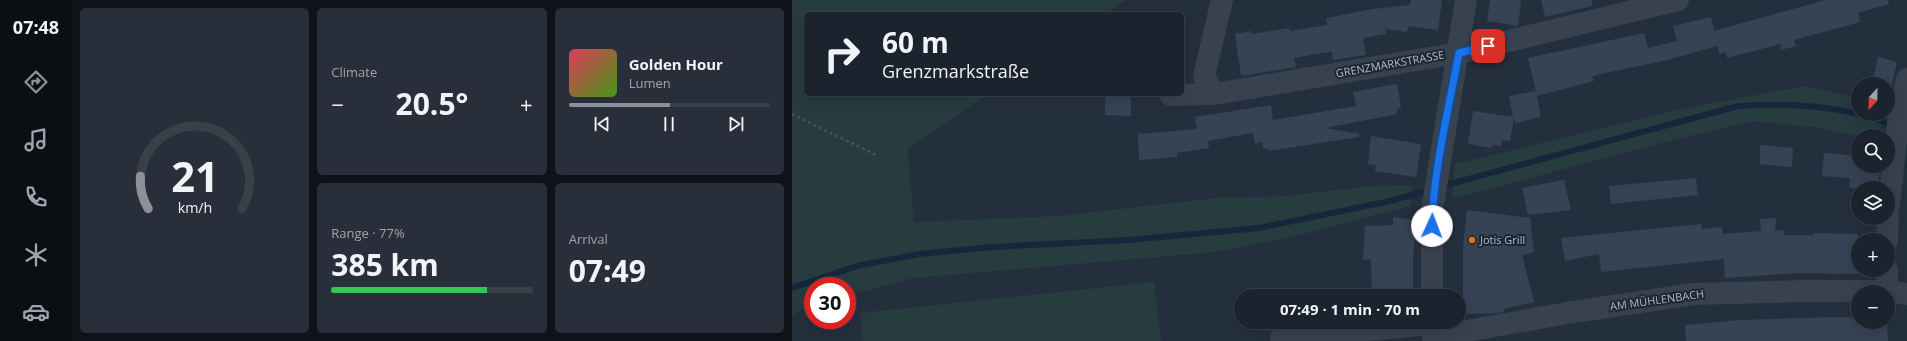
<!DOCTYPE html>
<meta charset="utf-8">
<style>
:root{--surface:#1b232e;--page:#282f3a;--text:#f1f3f6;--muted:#a0a4aa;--line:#39404a;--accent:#8c9099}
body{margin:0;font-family:"Open Sans",sans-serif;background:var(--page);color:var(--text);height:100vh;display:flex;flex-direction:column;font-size:15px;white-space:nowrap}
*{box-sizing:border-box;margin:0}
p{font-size:13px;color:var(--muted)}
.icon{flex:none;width:22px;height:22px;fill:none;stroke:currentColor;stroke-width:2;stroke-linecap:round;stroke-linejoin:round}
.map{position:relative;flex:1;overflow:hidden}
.sheet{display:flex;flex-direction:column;gap:8px;padding:8px;background:#0f1319;width:720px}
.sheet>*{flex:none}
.hud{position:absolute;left:12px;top:12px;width:380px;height:84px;border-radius:6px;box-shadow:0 4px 16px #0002,0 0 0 1px var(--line);background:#1b232e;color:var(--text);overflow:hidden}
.needle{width:26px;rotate:202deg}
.controls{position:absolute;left:1059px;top:77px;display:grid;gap:8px}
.controls a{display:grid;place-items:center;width:44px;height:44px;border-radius:50%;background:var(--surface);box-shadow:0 4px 16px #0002,0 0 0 1px var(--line);font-size:20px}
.speed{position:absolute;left:12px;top:277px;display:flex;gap:8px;font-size:20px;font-weight:700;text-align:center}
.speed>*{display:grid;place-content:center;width:52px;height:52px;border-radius:50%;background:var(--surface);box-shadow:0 4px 16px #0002,0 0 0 1px var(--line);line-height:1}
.speed .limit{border:6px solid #d22;background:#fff;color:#111}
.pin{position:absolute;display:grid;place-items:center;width:34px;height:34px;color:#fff;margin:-17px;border-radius:8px;box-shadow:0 2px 6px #0006}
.me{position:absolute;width:44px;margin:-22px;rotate:2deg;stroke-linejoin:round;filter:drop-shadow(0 0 3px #0008)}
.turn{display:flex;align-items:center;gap:14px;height:84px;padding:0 12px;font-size:18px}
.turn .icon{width:52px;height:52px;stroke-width:2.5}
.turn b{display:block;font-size:28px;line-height:34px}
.big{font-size:30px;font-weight:700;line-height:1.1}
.sheet .widget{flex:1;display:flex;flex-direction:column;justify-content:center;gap:6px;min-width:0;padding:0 14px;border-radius:6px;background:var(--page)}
.sheet .dial{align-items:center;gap:0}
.dial svg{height:104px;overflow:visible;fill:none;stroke:var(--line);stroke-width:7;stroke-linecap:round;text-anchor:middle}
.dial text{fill:var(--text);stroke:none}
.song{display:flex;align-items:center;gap:12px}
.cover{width:48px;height:48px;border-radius:6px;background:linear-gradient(135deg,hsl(350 70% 55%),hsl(100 70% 35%))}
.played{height:4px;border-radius:2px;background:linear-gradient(90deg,var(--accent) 50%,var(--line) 50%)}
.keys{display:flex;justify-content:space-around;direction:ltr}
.heat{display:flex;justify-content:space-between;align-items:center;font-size:22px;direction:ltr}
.charge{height:6px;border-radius:3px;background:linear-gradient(90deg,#34c759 77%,var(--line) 0)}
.sheet .tiles{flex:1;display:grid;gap:8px;grid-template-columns:repeat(3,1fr)}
.widget:first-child{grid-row:span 2}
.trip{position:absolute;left:442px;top:289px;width:232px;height:40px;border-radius:20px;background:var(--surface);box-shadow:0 4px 16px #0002,0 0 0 1px var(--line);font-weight:700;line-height:40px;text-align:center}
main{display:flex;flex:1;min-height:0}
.menu{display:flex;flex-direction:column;width:72px;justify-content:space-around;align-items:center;background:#0b0e12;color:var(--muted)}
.menu .icon{width:28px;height:28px}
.menu .current{color:var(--accent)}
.menu b{font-size:18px;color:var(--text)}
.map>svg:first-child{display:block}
.green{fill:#263c3f}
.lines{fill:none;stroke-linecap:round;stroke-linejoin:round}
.stream{stroke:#17263c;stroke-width:6}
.building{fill:#364354}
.path{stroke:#3f5557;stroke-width:2.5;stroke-dasharray:3 3;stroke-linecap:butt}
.minor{stroke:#38414e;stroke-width:22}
.route-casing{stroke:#114b97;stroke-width:10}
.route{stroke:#1a73e8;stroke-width:7}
.food-dot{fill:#e8710a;stroke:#1d2633;stroke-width:1.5}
.labels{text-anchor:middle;stroke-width:4;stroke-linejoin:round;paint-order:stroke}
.street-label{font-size:11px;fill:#b4bcc9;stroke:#1d2633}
.poi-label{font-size:11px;fill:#b4bcc9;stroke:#1d2633;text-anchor:start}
</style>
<main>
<nav class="menu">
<b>07:48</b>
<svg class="icon current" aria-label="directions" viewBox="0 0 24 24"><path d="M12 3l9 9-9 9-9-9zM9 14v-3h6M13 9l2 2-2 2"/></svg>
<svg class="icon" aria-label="music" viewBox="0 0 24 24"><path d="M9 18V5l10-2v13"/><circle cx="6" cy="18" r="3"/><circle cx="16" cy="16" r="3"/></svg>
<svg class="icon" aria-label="phone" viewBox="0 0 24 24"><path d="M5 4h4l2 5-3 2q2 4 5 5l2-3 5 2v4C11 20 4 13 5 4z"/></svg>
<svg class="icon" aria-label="climate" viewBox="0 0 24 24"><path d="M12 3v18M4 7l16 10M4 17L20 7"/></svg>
<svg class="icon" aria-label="car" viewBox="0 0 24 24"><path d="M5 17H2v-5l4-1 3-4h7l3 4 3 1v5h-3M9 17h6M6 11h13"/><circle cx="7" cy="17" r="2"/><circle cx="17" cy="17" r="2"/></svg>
</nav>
<section class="sheet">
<div class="tiles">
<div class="widget dial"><svg viewBox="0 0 100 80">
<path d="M14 69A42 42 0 1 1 86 69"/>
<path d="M14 69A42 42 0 0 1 8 44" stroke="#8c9099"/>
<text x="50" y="56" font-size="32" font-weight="700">21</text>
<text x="50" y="72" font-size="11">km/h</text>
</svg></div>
<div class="widget"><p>Climate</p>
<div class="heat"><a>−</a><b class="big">20.5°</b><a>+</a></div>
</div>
<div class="widget">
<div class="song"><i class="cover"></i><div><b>Golden Hour</b><p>Lumen</p></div></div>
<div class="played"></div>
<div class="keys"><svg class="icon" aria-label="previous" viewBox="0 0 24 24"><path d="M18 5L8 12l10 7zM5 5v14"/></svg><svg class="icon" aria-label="pause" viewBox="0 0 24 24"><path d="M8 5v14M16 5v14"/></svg><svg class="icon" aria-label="next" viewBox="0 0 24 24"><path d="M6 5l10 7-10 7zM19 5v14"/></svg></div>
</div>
<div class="widget"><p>Range · 77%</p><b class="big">385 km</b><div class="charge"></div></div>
<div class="widget"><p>Arrival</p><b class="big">07:49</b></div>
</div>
</section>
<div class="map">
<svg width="1115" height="341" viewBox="0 0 1115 341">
<rect width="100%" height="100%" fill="#242f3e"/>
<!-- green -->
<g class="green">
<path d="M0 0H334L313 14H14V94H196L116 149 122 222 267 216 424 198 493 196 580 186 621 185 618 206 504 236 424 252 121 278 55 296V286H21V305L0 315Z"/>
<path d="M1014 86 1066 98V114H1093L1087 136H1066L1021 127 961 121 873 142 660 199 663 164 885 110Z"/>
<path d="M362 282 369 341H71L68 313Z"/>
</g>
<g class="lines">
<!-- stream -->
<g class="stream">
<path d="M1067 114 1102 125"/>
<path d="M647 187 946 106C988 104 1024 104 1066 114"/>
<path d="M0 288 65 266 127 254 200 247 337 240 467 228 598 201 638 190"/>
</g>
</g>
<!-- building -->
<g class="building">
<path d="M619 0H650L646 30 616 26 615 32 593 29 594 34 571 38 574 55 541 60 540 52 523 54 502 58 504 67 449 76 443 34 459 31 460 34 497 28 498 31 535 25 534 18 581 9 618 5Z"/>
<path d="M698 0H729L726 26 695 21Z"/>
<path d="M749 0H800V6L753 17Z"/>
<path d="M1033 0H1096L1097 4 1066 13 1068 22 1002 40 1004 46 989 50 988 44 935 58 934 52 927 54 925 46 875 60 800 76 802 81 745 96 736 58 852 33 856 48 885 41 881 26 919 17 922 31Z"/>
<path d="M1086 57 1105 62 1100 84H1080Z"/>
<path d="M605 84 609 108 605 109V114L533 128 567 134V137L476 151V148L471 149V142L463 144 461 133 416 141 417 148 385 153V157L347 160 346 134 405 129 403 117 479 105 481 120 564 106 561 92Z"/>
<path d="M744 91 749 117 723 123 722 117 718 141 710 140V146L700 145 699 148 676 144 681 111 721 117 717 96Z"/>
<path d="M313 94H339V116L313 115Z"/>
<path d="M579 136 629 144 624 177 583 171 584 165 576 164Z"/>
<path d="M968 145 1001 148 1000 167 968 164Z"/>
<path d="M1032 153 1066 156V166H1088L1086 188H1057L1058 178 1030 176Z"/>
<path d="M904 178 906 195 819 204 817 186Z"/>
<path d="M772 180 779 210 736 215 730 188Z"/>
<path d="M675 210 738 218 742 252 730 255 742 302 712 309V312L703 313 671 314V247Z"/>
<path d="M601 217 624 220 621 260V296H580L579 259 571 260 573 226 601 225Z"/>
<path d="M984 218 983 231 992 230V235H1022V233L1066 234V274L1005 273 933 278 932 259 809 272 807 254 773 261 769 238 909 224 910 229 930 227 931 234 969 231 968 219Z"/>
<path d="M1049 317 1066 318V322H1095L1096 341H894L893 325 948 320Z"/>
</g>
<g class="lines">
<!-- path -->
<path class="path" d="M0 114 84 155"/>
<!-- minor -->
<g class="minor">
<path d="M422 94 412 76 430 0"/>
<path d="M378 95 422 94 667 53 886 0"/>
<path d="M1096 213 1107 113 1115 79"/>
<path d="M1095 240 1096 218"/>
<path d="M1095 291V270"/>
<path d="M640 296V211L674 0"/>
<path d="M641 337 775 313 901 294 1015 291H1095L1115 294"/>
<path d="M489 338 640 324"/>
</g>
</g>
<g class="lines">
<defs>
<path id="route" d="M640 226C641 172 657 107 667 53L696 46"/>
</defs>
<!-- route casing -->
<use href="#route" class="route-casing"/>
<!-- route -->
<use href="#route" class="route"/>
</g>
<!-- markers -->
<circle class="food-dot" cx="680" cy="240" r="4"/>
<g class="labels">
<!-- street labels -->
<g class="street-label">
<text transform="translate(598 64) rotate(-10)" y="4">GRENZMARKSTRASSE</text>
<text transform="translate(865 300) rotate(-8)" y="4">AM MÜHLENBACH</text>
</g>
<!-- poi labels -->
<g class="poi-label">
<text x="688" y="244">Jotis Grill</text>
</g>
</g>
</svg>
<div class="controls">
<a><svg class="needle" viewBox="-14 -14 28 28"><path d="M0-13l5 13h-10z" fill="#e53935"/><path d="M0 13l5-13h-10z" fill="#a0a4aa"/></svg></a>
<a><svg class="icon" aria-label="search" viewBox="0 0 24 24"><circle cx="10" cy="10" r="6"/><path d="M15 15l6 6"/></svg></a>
<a><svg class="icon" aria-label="layers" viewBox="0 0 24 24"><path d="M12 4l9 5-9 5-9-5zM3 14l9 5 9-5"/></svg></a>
<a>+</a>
<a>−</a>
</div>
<div class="speed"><div class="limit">30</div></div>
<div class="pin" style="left:696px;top:46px;background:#d93025"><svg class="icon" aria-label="arrive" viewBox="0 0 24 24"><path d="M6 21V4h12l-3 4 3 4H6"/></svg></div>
<svg class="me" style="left:640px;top:226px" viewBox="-20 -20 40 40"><circle r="19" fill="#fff"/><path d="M0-13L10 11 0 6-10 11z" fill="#1a73e8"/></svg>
<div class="trip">07:49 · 1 min · 70 m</div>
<div class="hud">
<div class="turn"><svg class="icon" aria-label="right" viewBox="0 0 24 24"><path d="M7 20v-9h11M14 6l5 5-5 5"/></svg><div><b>60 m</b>Grenzmarkstraße</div></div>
</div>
</div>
</main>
